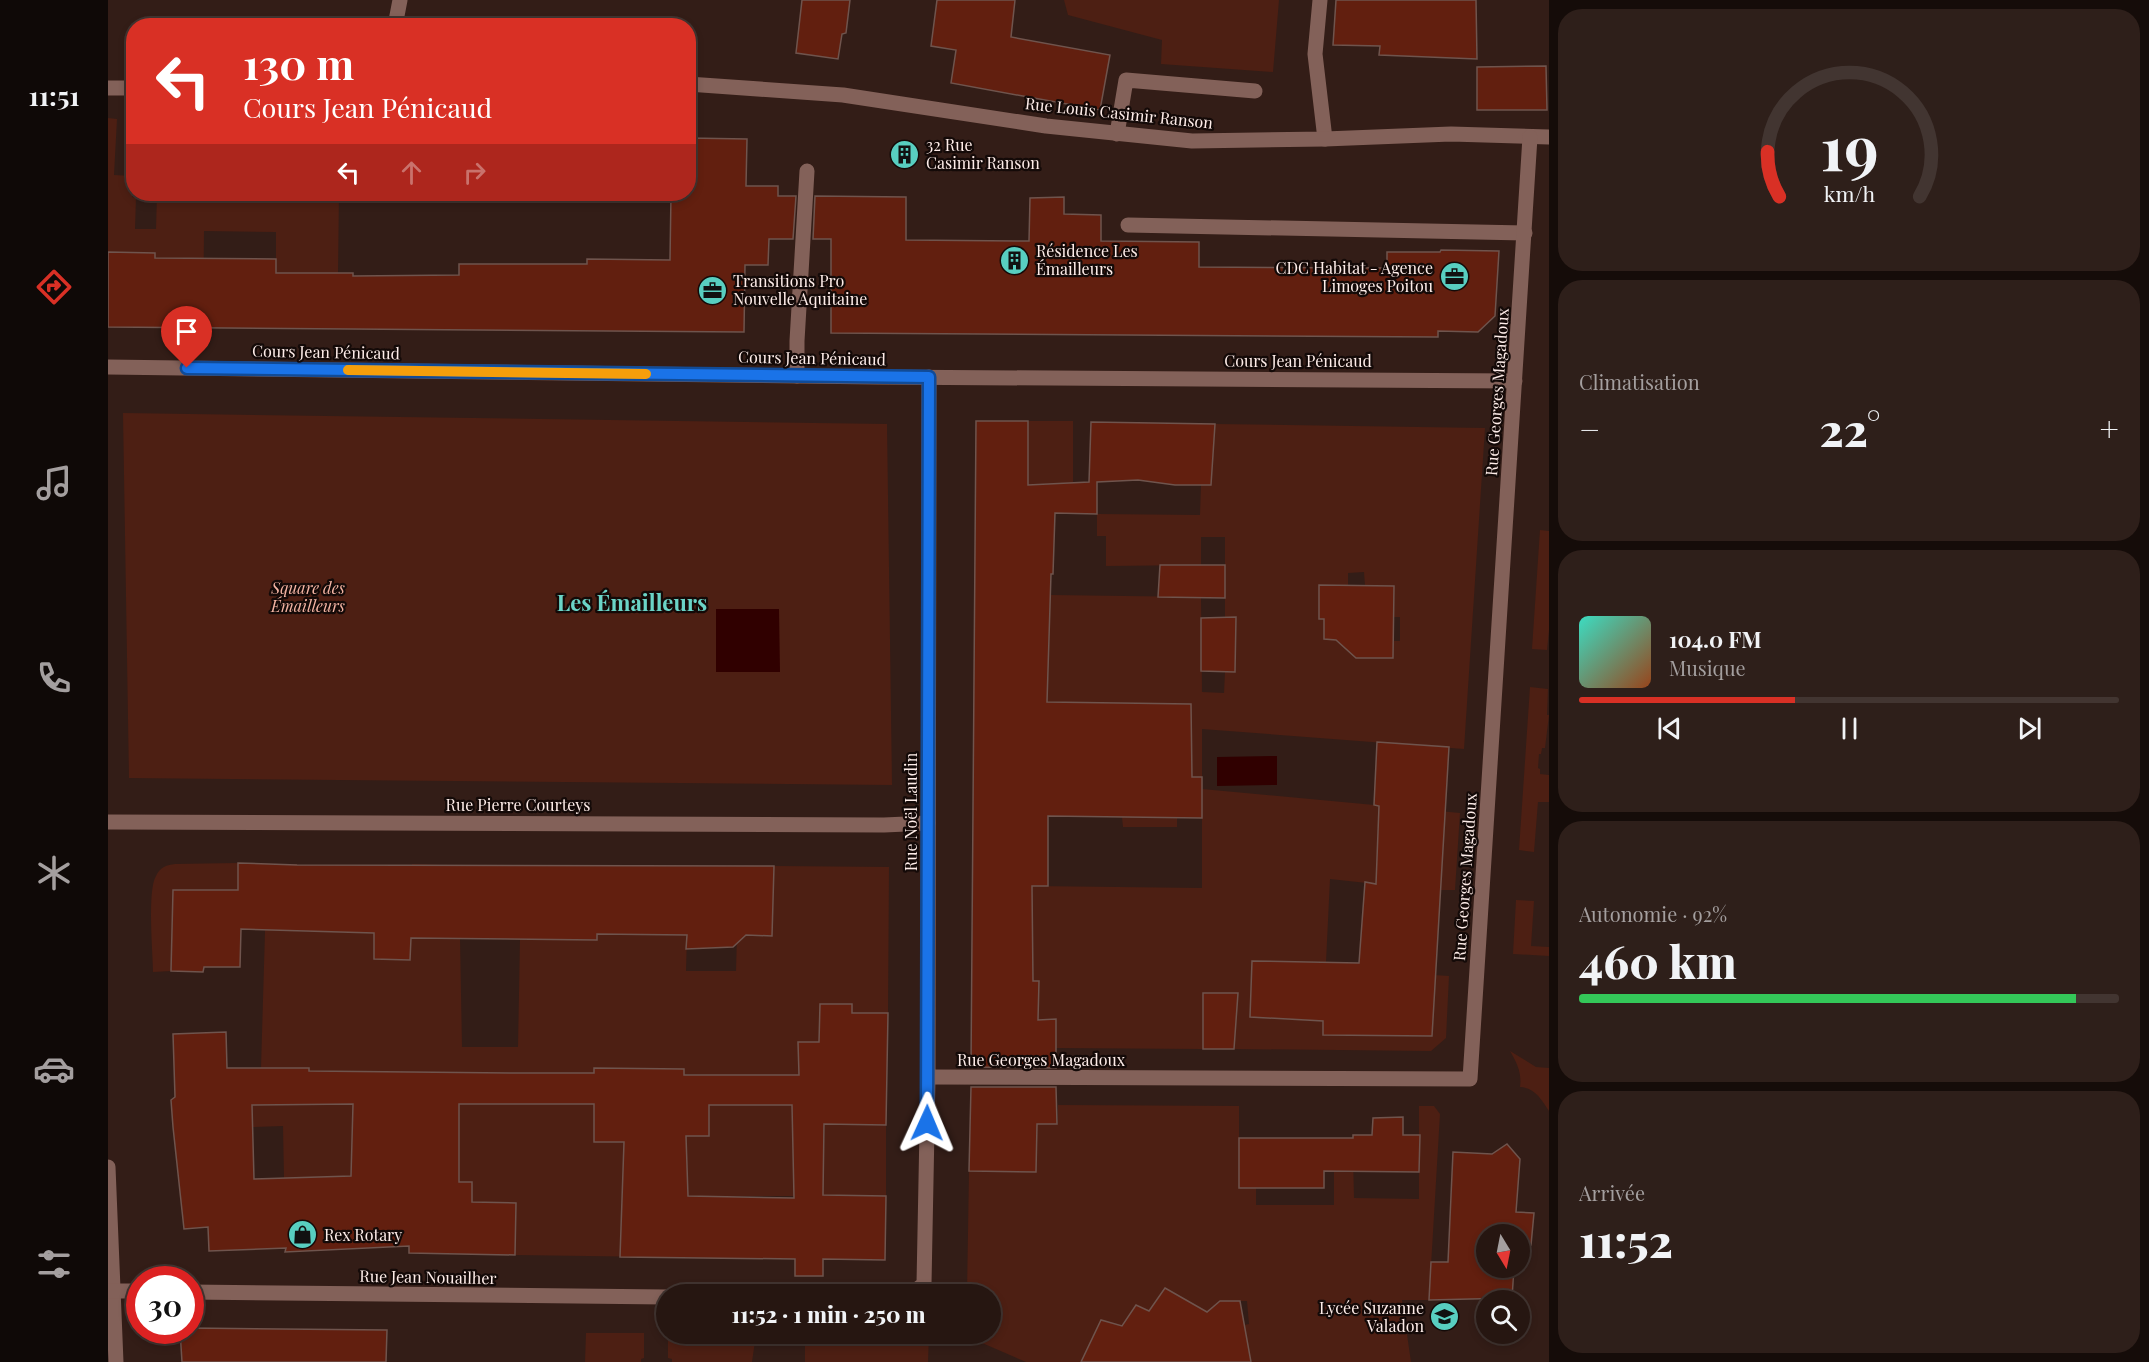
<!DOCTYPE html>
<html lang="fr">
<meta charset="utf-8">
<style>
:root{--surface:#261611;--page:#2e1f1a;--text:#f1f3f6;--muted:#a49f9f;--line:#423531;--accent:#d93025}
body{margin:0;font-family:"Playfair Display",serif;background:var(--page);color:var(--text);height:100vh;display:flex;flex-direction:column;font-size:22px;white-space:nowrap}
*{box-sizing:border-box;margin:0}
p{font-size:20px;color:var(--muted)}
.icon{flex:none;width:33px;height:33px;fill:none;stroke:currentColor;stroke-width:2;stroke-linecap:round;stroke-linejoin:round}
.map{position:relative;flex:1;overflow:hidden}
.sheet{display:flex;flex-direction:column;gap:9px;padding:9px;background:#150c09;width:600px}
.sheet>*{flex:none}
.banner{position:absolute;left:18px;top:18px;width:570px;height:183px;border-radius:24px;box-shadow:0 3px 9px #0003,0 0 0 2px var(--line);background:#d93025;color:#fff;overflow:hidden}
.needle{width:39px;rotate:170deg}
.buttons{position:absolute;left:1368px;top:1224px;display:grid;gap:12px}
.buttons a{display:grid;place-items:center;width:54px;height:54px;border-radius:50%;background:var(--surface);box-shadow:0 3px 9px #0003,0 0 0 2px var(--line);font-size:30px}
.speed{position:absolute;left:18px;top:1266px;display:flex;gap:12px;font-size:30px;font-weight:700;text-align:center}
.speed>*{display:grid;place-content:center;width:78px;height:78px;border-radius:50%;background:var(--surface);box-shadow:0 3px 9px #0003,0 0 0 2px var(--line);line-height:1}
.speed .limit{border:9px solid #d22;background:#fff;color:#111}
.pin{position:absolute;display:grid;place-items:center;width:51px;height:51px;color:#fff;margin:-62px -26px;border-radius:50% 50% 50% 0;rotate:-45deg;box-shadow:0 0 6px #0007}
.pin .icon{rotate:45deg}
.me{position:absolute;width:66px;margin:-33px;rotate:1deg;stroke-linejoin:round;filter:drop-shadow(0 0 4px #0008)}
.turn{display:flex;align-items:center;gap:21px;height:126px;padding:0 18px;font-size:27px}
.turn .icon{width:78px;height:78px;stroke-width:2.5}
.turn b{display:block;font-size:42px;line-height:51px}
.lanes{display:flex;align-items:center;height:57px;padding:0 18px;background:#0003;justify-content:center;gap:30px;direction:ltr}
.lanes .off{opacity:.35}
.big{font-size:45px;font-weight:800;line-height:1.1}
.sheet .tile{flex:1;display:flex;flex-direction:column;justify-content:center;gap:9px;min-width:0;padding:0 21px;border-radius:24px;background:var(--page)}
.sheet .dial{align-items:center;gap:0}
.dial svg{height:156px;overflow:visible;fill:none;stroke:var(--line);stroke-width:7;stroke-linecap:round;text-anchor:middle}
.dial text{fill:var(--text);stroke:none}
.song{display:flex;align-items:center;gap:18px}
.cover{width:72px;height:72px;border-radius:9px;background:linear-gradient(135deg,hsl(170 70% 55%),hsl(20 70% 35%))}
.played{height:6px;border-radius:3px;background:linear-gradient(90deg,var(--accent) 40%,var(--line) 40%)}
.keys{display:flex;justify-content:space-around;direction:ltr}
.heat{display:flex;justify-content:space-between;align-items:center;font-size:33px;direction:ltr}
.charge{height:9px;border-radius:4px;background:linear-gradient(90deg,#34c759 92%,var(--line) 0)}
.trip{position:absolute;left:548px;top:1284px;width:345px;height:60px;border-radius:30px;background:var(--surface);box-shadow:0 3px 9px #0003,0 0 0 2px var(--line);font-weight:800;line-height:60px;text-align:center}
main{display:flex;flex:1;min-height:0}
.tabs{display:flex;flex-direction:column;width:108px;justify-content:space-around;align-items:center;background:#0f0907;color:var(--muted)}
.tabs .icon{width:42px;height:42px}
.tabs .on{color:var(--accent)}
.tabs b{font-size:27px;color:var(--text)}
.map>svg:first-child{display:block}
.green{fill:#4d1f13;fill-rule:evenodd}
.water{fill:#300000}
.building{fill:#621f0f;stroke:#6f544d;stroke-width:1.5;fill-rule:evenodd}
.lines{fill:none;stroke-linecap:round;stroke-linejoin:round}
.lane{stroke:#836159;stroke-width:15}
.street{stroke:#836159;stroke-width:15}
.route-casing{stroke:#114b97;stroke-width:15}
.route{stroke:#1a73e8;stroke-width:10}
.slow{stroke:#f59e0b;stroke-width:10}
.labels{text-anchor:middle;stroke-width:4.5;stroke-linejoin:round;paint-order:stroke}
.street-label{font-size:16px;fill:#feede9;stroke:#140a08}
.poi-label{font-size:16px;fill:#feede9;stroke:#140a08;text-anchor:start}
.park-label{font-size:16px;font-style:italic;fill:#f5b5a4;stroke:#140a08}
.district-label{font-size:22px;font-weight:bold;fill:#6bd4c7;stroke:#140a08}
</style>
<main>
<nav class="tabs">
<b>11:51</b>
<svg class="icon on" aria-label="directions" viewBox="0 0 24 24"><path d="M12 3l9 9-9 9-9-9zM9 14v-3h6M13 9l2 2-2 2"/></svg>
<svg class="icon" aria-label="music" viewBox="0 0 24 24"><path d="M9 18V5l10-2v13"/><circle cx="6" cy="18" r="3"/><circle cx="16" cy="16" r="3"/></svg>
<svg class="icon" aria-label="phone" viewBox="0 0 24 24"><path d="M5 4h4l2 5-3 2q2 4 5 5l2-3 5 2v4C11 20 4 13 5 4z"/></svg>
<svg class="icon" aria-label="climate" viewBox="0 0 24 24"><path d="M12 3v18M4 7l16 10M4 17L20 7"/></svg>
<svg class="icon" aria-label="car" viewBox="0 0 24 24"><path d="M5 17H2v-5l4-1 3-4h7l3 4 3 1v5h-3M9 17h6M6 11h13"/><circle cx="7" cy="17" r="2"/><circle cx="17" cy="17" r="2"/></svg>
<svg class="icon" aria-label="filters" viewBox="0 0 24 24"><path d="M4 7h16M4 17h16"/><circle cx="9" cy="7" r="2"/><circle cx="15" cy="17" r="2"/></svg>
</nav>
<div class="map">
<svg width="1441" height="1362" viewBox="0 0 1441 1362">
<rect width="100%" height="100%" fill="#331d17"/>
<!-- green -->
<g class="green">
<path d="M956 0H1171L1165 72 1053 64 1054 40 960 15Z"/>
<path d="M0 118 9 119 6 175 25 176 24 197 28 198 27 229H48L49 194H231L230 273H168V232L96 231 95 329 71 328 72 259H47L46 328 18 327 19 253 0 252Z"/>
<path d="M15 413 779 424 784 785 21 778Z"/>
<path d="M920 421H965V513L920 512Z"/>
<path d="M1107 424 1377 428 1356 749 1094 729V777L1069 815V827H1015L1014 817 1083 704 866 701V678L940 679 942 595 1093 597 1094 692 1116 693 1117 672H1127L1128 617H1117V537H1093V565L998 566V536H989V514L1092 515 1093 485H1103ZM1256 572 1257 586H1286V617H1292V641H1286L1285 658H1254L1237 640 1216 639V619H1211V585L1240 586V573Z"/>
<path d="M1432 530 1441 531V630L1439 650 1424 649Z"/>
<path d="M1422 687 1440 689 1439 715H1441L1437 748H1434L1433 754H1431L1430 768 1432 769V774L1441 775V802H1430L1426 852 1411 850Z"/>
<path d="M1094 789 1352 813 1347 890H1332L1334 832 1270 827 1268 884 1222 879 1218 962 1144 961 1142 1017 1215 1021V1035L1318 1036 1324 1029 1326 975 1341 976 1338 1038 1323 1051 1126 1049 1127 1031 1121 993H1096L1095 1049 948 1048 947 1019 930 1020 931 982 925 981 924 886 1094 888Z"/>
<path d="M130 863V890H65L63 971 45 972C45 952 39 891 48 876 52 867 59 865 67 864Z"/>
<path d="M159 864H189L187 931 266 933V959L302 960 304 864 332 865 331 915 352 938 354 1047H410L412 939 489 940 491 865 519 866 518 935H579L578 971H628L629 935 664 936 666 866 781 867 780 1013H744V1004H712L711 1042H691V1080L684 1105 685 1146 716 1147 717 1105 740 1125H778V1196H623L622 1258 407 1255 408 1203 364 1202 351 1182 308 1138 351 1137V1104H486L487 1142 577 1144 578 1136H600L602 1075 576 1074V1069L487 1068 486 1073 255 1072 245 1105 244 1176 176 1178 175 1126 145 1127 135 1092 201 1104V1068H153Z"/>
<path d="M1408 900 1426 901 1423 946 1441 947V956L1405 954Z"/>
<path d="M1402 1051 1428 1067 1441 1068V1111C1433 1099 1427 1088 1412 1087 1414 1073 1409 1063 1402 1051Z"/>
<path d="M950 1105 1131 1106V1188H1148V1205H1226V1155H1245L1246 1198 1311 1199V1106H1326L1332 1114 1321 1300H1294L1303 1362H1143L1136 1325 1141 1324 1139 1301H1112L1088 1321 1057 1289 1041 1311 1028 1305 1014 1326 993 1320 973 1362H918L858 1336V1334H882V1294H859L861 1171 928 1172 929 1124H950Z"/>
<path d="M478 1333H536V1358L533 1359V1362H477Z"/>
<path d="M560 1334H648L644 1362H564V1359L560 1358Z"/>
<path d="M697 1334 821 1335 820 1362H697Z"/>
</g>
<!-- water -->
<g class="water">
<path d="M608 609H671L672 672H608Z"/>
<path d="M1169 756V785L1109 786V757Z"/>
</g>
<!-- building -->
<g class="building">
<path d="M694 0H742L738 33 734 34 730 59 688 53Z"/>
<path d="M829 0H907L903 37 1002 55 992 110 843 83 848 50 823 46Z"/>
<path d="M1228 0H1368L1369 59 1271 55 1272 46 1225 45Z"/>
<path d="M1438 66 1439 110H1369V67Z"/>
<path d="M580 138 639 139 638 186H670V196H688L685 239H661L660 265H637L636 332 0 327V252L47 253V258L168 259V273H245V276L351 275V264H479V259L562 260 563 194H580Z"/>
<path d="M707 196 798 197V240L921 241 922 198 956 197V214L993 215V241L1091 242V267L1279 268V252H1332L1333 250 1391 251 1387 316 1370 332 1330 331V337L723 333V239H705Z"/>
<path d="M868 421H920V485L981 482 983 422 1107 424 1103 485H1067L1030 480 989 482V514L947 513 945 574H943L939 702 1083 704 1084 777H1094V818L940 816V886H924L925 981H931L930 1020 948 1019V1068L863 1067Z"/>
<path d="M1052 565H1117V598L1050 597Z"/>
<path d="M1211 585 1286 586 1285 658H1248L1228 640 1216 639V619H1211Z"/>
<path d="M1128 617 1127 672 1093 671V618Z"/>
<path d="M1269 742 1341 747 1324 1036 1215 1035V1021L1142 1017 1144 961 1251 963 1257 882 1268 884 1271 806 1266 805Z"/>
<path d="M130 863 189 865 666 866 664 936 638 935 625 947 578 949 579 935 489 934V940L303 938 302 960 266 959V933L133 929 132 967H96L95 972 63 971 65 890H130Z"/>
<path d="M1095 993H1130L1126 1049H1095Z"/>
<path d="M712 1004H744V1013H780L778 1125 716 1124 715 1195 778 1196 777 1260 715 1259V1276H687V1259L512 1257 516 1142H486V1104H351V1182H364V1202L408 1203 407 1255 301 1253V1246L177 1252 178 1248 101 1251 100 1227 76 1229 65 1127 63 1100 67 1097 65 1034 118 1032 119 1068H201V1071L410 1073H486V1068L576 1069V1075H691L690 1042H711ZM245 1104 243 1176 146 1179 144 1105ZM601 1105H684L686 1198 580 1196 578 1136H601Z"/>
<path d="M863 1087H948L949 1124H929L928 1172 861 1171Z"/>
<path d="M1295 1117V1135H1312L1311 1172 1216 1171V1188H1131V1138H1245V1135H1264L1265 1118Z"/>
<path d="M1399 1144 1412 1159 1408 1212 1426 1213 1423 1245H1412V1234H1378V1268H1406L1404 1298 1321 1300 1323 1262H1340L1345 1152 1384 1154Z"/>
<path d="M1057 1288 1099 1312 1112 1301H1132L1143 1362H973L993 1320 1014 1326 1028 1305 1041 1311Z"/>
<path d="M82 1328 279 1330 278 1362H74L72 1330H82Z"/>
</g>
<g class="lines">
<!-- lane -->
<g class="lane">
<path d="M1212 0 1207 54 1217 139"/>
<path d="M1009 134 1018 80 1147 91"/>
<path d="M1020 225 1417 233"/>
<path d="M689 376V341L699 171"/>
</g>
<!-- street -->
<g class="street">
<path d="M287 26 292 0"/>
<path d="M580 84 735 95 938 126 1084 141 1217 139 1343 134 1441 137"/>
<path d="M0 88H26"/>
<path d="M0 367 769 377 1407 381"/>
<path d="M0 822 776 825 820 823"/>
<path d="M820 1077 1362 1079 1422 137"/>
<path d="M0 1167 8 1362"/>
<path d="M0 1291H32"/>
<path d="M82 1292 558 1297"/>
<path d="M803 1294 816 1284 820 1077 821 377"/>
</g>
</g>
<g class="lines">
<defs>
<path id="route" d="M79 368 821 377 819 1123"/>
</defs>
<!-- route casing -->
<use href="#route" class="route-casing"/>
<!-- route -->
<use href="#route" class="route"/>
<!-- slow -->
<path class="slow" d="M240 370 538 374"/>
</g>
<!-- icons -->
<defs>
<symbol id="building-disc" viewBox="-11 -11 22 22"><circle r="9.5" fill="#58cec0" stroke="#140a08"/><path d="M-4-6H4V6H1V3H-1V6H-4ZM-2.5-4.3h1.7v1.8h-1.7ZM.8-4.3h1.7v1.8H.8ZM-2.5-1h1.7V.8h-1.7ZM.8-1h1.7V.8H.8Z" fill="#111"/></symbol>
<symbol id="office-disc" viewBox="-11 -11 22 22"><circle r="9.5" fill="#58cec0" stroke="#140a08"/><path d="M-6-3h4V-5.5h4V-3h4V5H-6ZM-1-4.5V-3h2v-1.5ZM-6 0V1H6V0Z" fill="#111"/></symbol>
<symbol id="shop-disc" viewBox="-11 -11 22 22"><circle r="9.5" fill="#58cec0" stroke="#140a08"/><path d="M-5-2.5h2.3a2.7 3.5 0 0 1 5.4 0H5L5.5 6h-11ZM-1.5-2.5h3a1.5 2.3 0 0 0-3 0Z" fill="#111"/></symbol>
<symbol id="school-disc" viewBox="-11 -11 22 22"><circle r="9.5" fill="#58cec0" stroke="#140a08"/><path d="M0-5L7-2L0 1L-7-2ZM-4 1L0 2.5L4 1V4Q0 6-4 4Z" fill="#111"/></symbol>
</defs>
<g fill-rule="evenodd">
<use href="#building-disc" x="780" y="138" width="33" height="33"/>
<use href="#building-disc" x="890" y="244" width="33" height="33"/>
<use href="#office-disc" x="1330" y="260" width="33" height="33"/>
<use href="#office-disc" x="588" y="274" width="33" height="33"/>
<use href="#shop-disc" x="178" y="1218" width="33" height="33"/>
<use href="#school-disc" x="1320" y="1300" width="33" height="33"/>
</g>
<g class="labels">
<!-- street labels -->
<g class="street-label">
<text transform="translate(1011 113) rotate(6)" y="6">Rue Louis Casimir Ranson</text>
<text transform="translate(218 352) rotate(1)" y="6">Cours Jean Pénicaud</text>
<text transform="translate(704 358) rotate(1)" y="6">Cours Jean Pénicaud</text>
<text x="1190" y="367">Cours Jean Pénicaud</text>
<text transform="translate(1389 392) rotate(-86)" y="6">Rue Georges Magadoux</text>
<text x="410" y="811">Rue Pierre Courteys</text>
<text transform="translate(803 812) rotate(-90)" y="6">Rue Noël Laudin</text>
<text transform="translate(1357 877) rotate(-86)" y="6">Rue Georges Magadoux</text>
<text x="933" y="1066">Rue Georges Magadoux</text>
<text transform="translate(320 1277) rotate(1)" y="6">Rue Jean Nouailher</text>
</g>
<!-- poi labels -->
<g class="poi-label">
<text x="818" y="151">32 Rue<tspan x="818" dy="18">Casimir Ranson</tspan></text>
<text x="928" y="257">Résidence Les<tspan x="928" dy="18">Émailleurs</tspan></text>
<text x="1325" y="274" text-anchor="end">CDC Habitat - Agence<tspan x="1325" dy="18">Limoges Poitou</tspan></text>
<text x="625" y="287">Transitions Pro<tspan x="625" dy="18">Nouvelle Aquitaine</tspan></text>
<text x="216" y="1241">Rex Rotary</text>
<text x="1316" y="1314" text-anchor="end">Lycée Suzanne<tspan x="1316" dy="18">Valadon</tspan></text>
</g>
<!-- park labels -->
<g class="park-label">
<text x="200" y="594">Square des<tspan x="200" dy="18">Émailleurs</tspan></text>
</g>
<!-- district labels -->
<g class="district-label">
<text x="524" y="611">Les Émailleurs</text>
</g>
</g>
</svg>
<div class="buttons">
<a><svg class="needle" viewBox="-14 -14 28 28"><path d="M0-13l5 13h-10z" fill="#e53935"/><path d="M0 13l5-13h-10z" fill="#a49f9f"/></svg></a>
<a><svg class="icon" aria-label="search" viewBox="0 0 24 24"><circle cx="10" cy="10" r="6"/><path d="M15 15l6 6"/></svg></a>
</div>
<div class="speed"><div class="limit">30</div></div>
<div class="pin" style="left:79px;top:368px;background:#d93025"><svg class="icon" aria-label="arrive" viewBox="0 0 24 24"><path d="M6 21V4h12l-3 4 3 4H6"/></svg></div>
<svg class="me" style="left:819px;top:1123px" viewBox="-20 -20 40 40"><path d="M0-17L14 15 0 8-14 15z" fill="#1a73e8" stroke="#fff" stroke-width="4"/></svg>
<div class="trip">11:52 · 1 min · 250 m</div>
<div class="banner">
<div class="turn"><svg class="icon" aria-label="left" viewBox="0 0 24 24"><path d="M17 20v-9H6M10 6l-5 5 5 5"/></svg><div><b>130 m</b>Cours Jean Pénicaud</div></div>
<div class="lanes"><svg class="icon" aria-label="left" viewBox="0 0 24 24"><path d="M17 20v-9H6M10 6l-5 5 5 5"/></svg><svg class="icon off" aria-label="ahead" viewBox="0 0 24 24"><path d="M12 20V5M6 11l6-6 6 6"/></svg><svg class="icon off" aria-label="right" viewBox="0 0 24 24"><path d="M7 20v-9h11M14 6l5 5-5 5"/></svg></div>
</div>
</div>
<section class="sheet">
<div class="tile dial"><svg viewBox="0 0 100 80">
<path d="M14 69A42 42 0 1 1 86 69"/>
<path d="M14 69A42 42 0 0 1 8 46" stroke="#d93025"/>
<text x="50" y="56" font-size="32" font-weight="700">19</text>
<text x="50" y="72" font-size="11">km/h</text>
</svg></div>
<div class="tile"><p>Climatisation</p>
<div class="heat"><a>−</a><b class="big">22°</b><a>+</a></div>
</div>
<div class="tile">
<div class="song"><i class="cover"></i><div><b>104.0 FM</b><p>Musique</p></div></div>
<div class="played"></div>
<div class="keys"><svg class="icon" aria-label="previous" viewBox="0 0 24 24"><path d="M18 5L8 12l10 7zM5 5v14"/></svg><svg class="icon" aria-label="pause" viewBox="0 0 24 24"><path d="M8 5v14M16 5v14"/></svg><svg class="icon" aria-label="next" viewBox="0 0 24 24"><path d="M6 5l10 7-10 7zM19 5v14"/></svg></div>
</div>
<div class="tile"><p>Autonomie · 92%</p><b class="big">460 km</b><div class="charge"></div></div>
<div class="tile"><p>Arrivée</p><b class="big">11:52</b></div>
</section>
</main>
